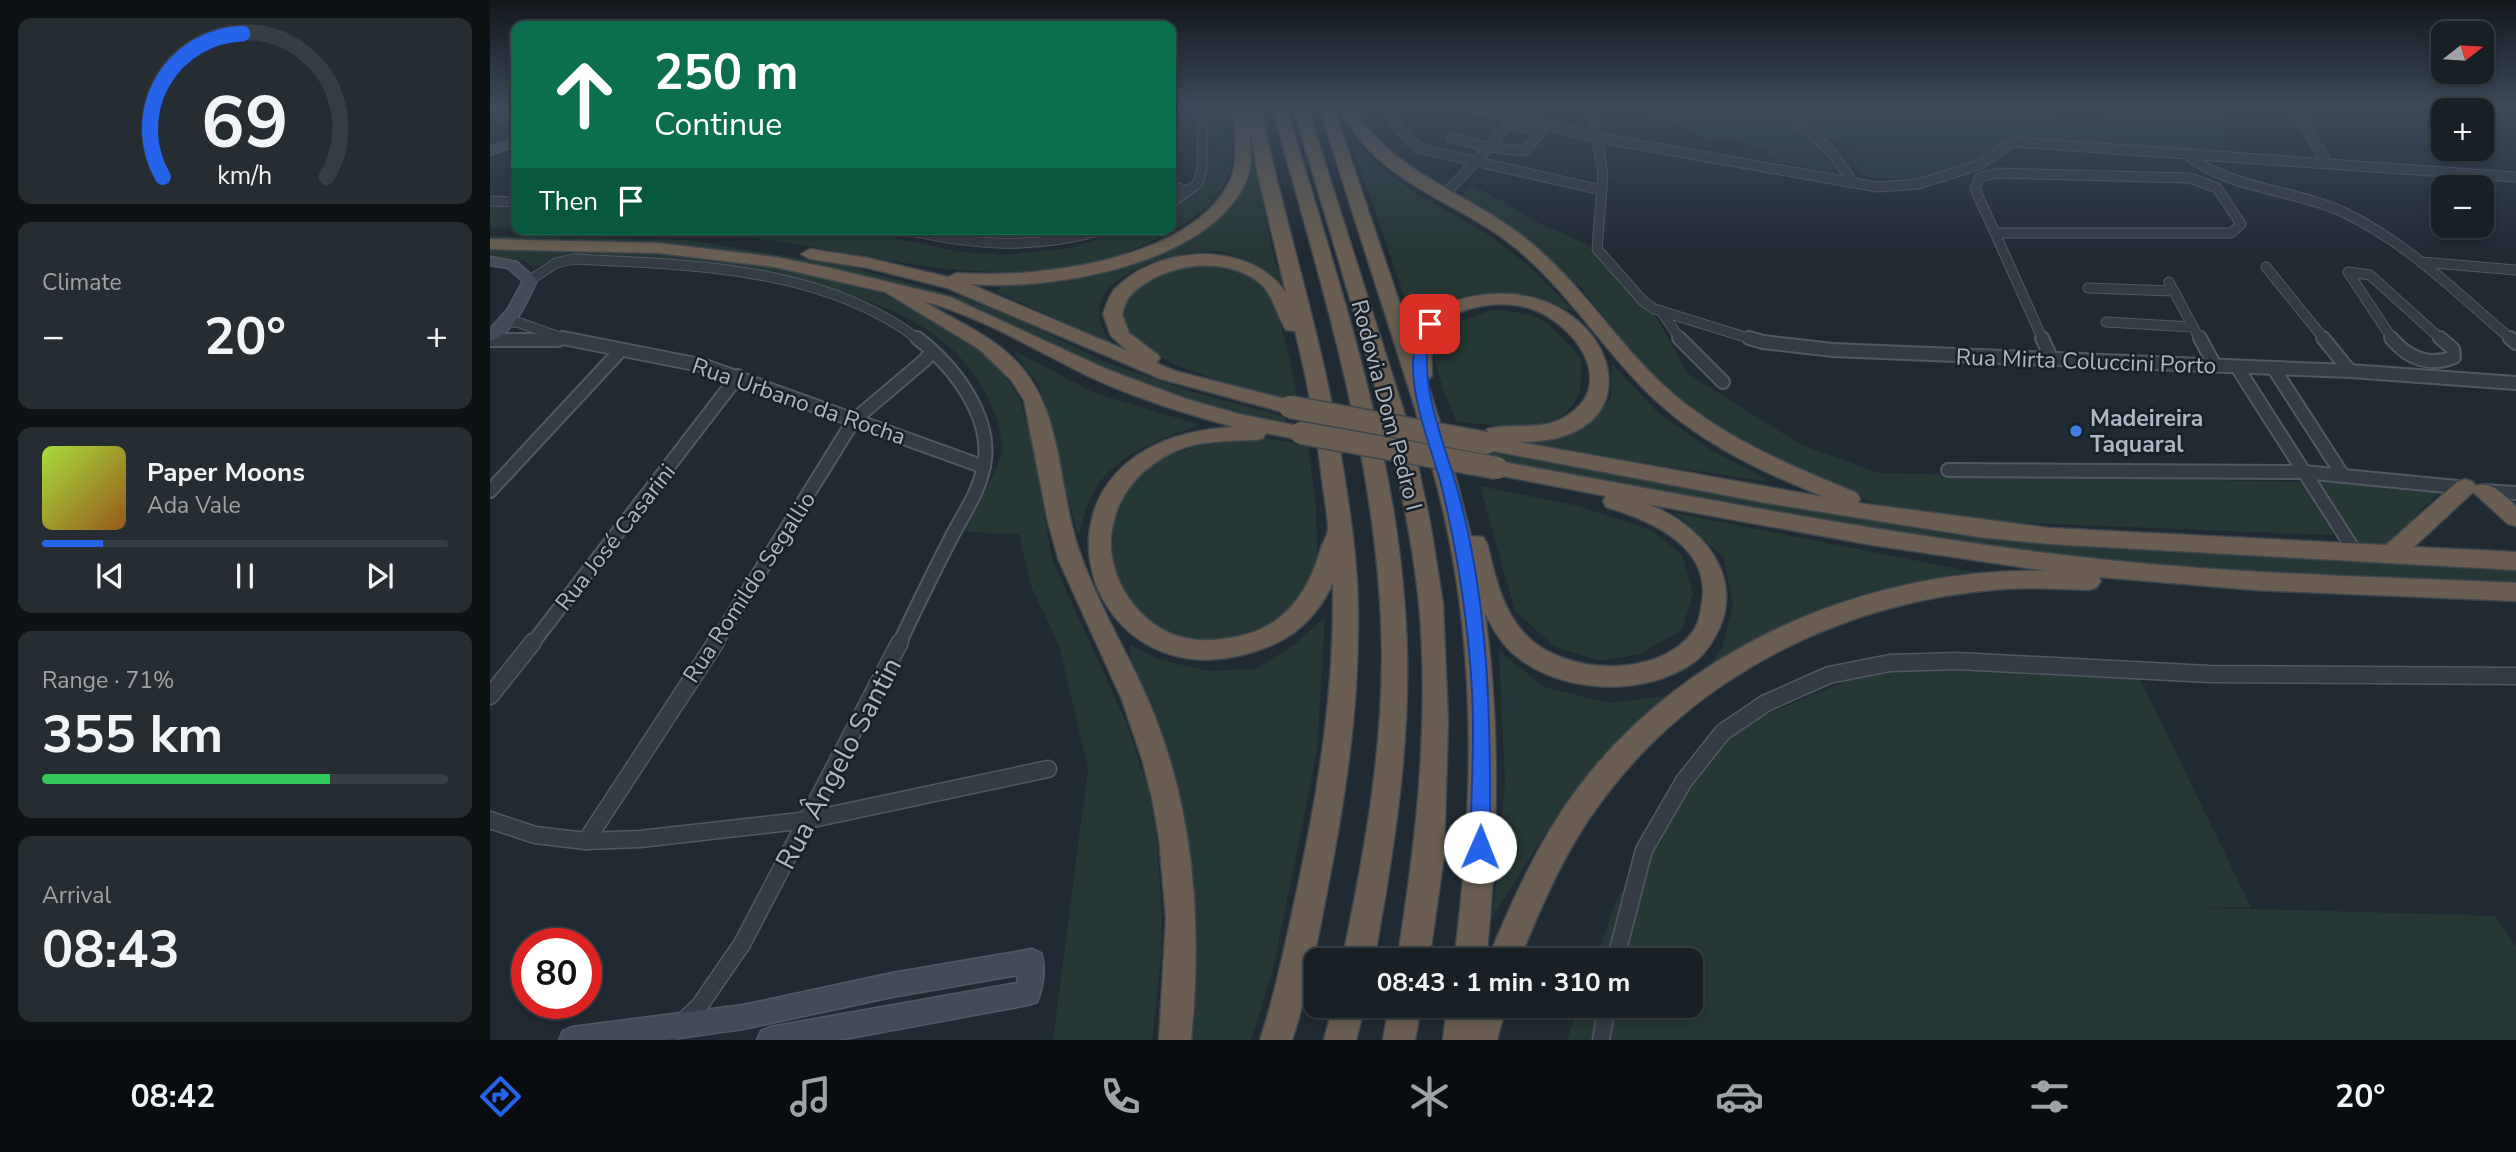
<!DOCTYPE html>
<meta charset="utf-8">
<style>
:root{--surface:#182026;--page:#252d32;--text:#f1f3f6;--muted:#9fa3a7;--line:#363e43;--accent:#2563eb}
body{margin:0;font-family:"Nunito Sans",sans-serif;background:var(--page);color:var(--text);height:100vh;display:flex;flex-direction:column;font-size:26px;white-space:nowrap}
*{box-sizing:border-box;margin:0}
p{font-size:23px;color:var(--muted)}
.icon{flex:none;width:38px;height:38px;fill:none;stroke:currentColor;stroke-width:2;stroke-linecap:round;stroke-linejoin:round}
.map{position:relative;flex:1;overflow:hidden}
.drawer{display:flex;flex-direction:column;gap:18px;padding:18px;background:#0d1215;width:490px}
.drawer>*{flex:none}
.banner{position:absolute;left:21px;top:21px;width:665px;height:214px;border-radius:14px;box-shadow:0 4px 10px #0003,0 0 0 2px var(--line);background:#0b6e4f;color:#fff;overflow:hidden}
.needle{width:46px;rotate:73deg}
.fabs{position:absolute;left:1941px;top:21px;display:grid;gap:14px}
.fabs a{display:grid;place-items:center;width:63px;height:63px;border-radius:14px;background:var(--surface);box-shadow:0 4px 10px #0003,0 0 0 2px var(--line);font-size:35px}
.speed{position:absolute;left:21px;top:928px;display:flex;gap:14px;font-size:35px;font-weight:700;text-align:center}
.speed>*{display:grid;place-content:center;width:91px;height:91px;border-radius:50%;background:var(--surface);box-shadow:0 4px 10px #0003,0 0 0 2px var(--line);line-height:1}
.speed .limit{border:10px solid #d22;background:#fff;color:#111}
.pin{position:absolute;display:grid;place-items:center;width:60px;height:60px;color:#fff;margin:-30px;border-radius:14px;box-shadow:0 4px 10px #0006}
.me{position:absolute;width:77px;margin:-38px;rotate:1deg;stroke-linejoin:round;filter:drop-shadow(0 0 5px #0008)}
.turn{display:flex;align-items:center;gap:24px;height:147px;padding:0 28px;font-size:32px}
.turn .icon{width:91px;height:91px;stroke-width:2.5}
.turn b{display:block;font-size:49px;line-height:60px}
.then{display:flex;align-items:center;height:66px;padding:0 28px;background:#0003;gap:14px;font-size:26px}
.big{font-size:52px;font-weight:700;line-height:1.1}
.drawer .widget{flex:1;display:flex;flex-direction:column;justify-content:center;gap:10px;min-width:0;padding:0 24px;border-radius:14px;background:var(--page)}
.drawer .dial{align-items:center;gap:0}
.dial svg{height:182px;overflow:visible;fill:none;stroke:var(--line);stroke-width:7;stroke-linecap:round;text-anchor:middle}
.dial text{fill:var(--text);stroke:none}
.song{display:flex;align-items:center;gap:21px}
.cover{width:84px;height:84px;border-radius:10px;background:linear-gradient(135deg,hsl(80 70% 55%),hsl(30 70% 35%))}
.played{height:7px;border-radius:4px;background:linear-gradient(90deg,var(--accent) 15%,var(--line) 15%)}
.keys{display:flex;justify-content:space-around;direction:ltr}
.heat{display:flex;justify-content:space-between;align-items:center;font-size:38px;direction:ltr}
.charge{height:10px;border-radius:5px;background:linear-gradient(90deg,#34c759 71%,var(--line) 0)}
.trip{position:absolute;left:814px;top:948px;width:399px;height:70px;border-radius:14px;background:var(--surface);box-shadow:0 4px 10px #0003,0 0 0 2px var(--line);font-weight:700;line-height:70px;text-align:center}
.tabs{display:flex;height:112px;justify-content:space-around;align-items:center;background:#0a0d0f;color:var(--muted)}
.tabs .icon{width:49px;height:49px}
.tabs .active{color:var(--accent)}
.tabs b{font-size:32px;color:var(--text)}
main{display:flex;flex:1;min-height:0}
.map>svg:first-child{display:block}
.green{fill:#253836}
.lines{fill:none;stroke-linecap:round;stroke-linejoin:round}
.street-far2-casing{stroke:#515962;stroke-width:11}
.street-far1-casing{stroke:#515962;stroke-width:16}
.street-casing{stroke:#515962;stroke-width:19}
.secondary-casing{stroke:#515962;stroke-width:3}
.highway-casing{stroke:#3e464e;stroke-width:3}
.street-far2{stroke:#333b44;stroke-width:9}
.street-far1{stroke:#333b44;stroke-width:12}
.street{stroke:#333b44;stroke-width:16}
.secondary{fill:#424b57;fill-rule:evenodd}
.highway{fill:#695e51;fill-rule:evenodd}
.highway-bridge-casing{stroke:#3e464e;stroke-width:25;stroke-linecap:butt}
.highway-bridge{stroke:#695e51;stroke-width:22}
.route{fill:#2563eb;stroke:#184099;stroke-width:2}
.shop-dot{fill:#3f7fe0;stroke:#192028;stroke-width:2.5}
.labels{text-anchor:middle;stroke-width:5;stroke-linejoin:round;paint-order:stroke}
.street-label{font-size:23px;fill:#adb6c1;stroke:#192028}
.poi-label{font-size:23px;font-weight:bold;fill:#adb6c1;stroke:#192028;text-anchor:start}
.near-street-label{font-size:28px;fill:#adb6c1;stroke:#192028}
</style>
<main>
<section class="drawer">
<div class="widget dial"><svg viewBox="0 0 100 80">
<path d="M14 69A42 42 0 1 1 86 69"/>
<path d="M14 69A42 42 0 0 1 49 6" stroke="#2563eb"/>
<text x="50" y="56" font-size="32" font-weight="700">69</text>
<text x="50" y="72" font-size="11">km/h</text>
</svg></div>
<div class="widget"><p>Climate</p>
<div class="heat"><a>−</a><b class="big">20°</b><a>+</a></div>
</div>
<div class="widget">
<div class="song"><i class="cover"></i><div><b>Paper Moons</b><p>Ada Vale</p></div></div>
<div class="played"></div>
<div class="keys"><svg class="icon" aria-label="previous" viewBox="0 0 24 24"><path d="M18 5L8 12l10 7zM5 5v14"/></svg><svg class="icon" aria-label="pause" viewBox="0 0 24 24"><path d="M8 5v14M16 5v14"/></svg><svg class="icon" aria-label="next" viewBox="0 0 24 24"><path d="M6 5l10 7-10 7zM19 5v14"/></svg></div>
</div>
<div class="widget"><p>Range · 71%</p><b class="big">355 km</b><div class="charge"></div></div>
<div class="widget"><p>Arrival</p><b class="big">08:43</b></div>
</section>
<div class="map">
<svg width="2026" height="1040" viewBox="0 0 2026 1040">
<rect width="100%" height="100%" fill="#202a33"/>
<!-- green -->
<g class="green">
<path d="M718 106H738C739 129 746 158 737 180 726 203 701 221 679 233 557 298 438 267 311 245 270 238 230 236 190 229H365L469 252 513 255 576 249 640 229H681V209C727 177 719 157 718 106Z"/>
<path d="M1285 106 1348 163 1340 172 1283 161 1273 150 1240 137 1216 140 1194 127 1163 118 1161 107Z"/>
<path d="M1327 106H1537C1566 131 1619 118 1654 109V106H1733V153L1516 141 1484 161 1427 180 1378 177 1359 159 1358 151 1362 147 1332 137 1304 114Z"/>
<path d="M859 137 890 167 927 194 994 232 1037 264 1085 312C1068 307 1050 297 1033 295 992 288 957 301 923 321Z"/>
<path d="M763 155 785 261 794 285C776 269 757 258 732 252 724 250 714 253 705 253 660 257 577 287 622 344L505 291 515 285 590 275 720 223 742 203 757 175Z"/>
<path d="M982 184 1049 223 1097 244 1168 320 1197 373 1310 444 1388 473 1811 482 1844 535 1509 522 1388 504 1299 470 1215 426 1163 379 1093 290 1045 247 968 199Z"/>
<path d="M0 207 26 208V228L0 227Z"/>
<path d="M0 236 198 240 357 266 471 297 525 318 615 362 703 392 796 417 794 423 719 406 657 386 590 358 523 324 455 297 395 281 288 260 0 241Z"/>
<path d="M0 249 158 251 263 262 380 288 419 306 480 340 513 373 528 396 538 423 563 562 637 724 659 791 666 829 672 914 671 957 662 1040H563L598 769 569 645 541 586 529 534 474 532C482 515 511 466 512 451 513 431 503 407 494 390 426 264 194 269 70 258L43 267 35 261 0 257Z"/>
<path d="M714 264C730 266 747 266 761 275 790 293 801 368 808 400L759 392 686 365 656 349 637 332 629 305C655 272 674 271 714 264Z"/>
<path d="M1001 310C1054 313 1058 321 1091 359 1091 374 1093 389 1085 402 1066 437 1000 424 967 422L953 389 943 353 957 326Z"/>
<path d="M522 350 605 393 710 425C671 439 629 452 605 489 596 502 593 522 588 536L549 385Z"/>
<path d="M1122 364 1168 413 1218 448 1281 482 1146 462 1044 443 1095 427 1121 398Z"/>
<path d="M774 438 818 445 826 508 828 578 804 613 775 634 721 646 678 638 639 607 623 563V520L642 482 676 456 718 443Z"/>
<path d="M994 448 1463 535 1609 548 2026 570V581L1740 573 1488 548 991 459Z"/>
<path d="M1827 482 1952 489 1898 545H1867Z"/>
<path d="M990 486 1084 505 1162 530 1192 555 1203 593 1192 630 1150 654 1111 661 1065 647 1025 611Z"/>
<path d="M1185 513 1494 574 1365 596 1220 664 1232 648 1243 605 1234 558Z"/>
<path d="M835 617 827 751 783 969 761 1040H697L705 997 700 872 661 709 640 659 641 645 668 659 717 671 766 669 805 644Z"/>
<path d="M1009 651 1054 687 1119 703 1175 696 1057 831 1003 916 1015 783Z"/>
<path d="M1400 663 1645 669 1761 907H1699L2005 916 2026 946V1040H1077L1089 1006H1200V961H1105L1126 900 1233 732Z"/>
</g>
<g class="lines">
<defs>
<g id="street-far2">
<path d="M896 106 909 129 928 148 1111 190"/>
<path d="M978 106 1105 137 1387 187 1428 184 1489 165 1523 142 2026 177"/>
<path d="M1102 106 1113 175 1107 249 1153 301 1164 309 1265 340"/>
<path d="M1289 106 1340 150 1363 182"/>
<path d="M1803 106 1837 163"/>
<path d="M0 115H26"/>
<path d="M1017 124 1051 132 1034 151 999 147Z"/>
<path d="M1695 153C1736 189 1804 189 1855 213 1918 243 1969 295 2022 340"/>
<path d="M1508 173 1700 178 1727 188 1751 224 1741 233H1505L1485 189 1490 177Z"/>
<path d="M681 185 697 191"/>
<path d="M954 195 999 147 962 138"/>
<path d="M0 201 26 202"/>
<path d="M681 203 708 183 712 168 713 106"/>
<path d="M412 229C486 246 543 250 617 229"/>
<path d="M1505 233 1553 340"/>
<path d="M1931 262 2026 270"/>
<path d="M1776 267 1835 340"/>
<path d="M40 280 66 263 84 259C199 265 334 266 429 340"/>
<path d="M1679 282 1710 340"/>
<path d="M1598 288 1683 291"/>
<path d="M1171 311 1191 340"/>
<path d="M1616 322 1703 327"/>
<path d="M16 323 27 322 78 340"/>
<path d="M1903 340 1858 272 1880 275 1952 340"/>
</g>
<g id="street-far1">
<path d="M73 338 215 366 494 467"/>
<path d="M1189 338 1233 382"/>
<path d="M1259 338 1273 342 1343 350 1860 371 2026 383"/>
<path d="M1552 338 1562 360"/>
<path d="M1710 338 1725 366"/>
<path d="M1833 338 1860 371"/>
<path d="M1901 338C1918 358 1939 367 1964 357L1963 349 1950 338"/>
<path d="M2020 338 2026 343"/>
<path d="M0 340H68"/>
<path d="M1747 367 1864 550"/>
<path d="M1784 369 1852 474"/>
<path d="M1458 470 1813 472 1977 488"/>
<path d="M0 491 131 350"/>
<path d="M1995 491 2026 493"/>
<path d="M42 644 248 376"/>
<path d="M225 644 364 420 435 360 442 351"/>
<path d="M409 644C426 608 443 573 461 538 472 516 488 494 493 470 506 420 464 366 427 338"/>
</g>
<g id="street">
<path d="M0 696 43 642"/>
<path d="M0 820 45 835 96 841 150 839 318 820 558 769"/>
<path d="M96 841 226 642"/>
<path d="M1125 961 1154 850 1194 781 1233 732 1276 703 1339 675 1400 663 1468 661 1719 674 2026 676"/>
<path d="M174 1040 210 1005 252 944 410 642"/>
<path d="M1111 1040 1117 1006"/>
</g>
<g id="secondary">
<path d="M26 138V145L0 155V147Z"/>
<path d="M0 257 27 262 47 280C38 300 23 335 0 341V329L18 309 33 281 18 268 0 265Z"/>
<path d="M542 949 551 953C556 967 553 988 547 1002L538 1005 349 1040H267L271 1031 280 1027 527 983 528 975 402 997 253 1029 175 1040H69L73 1031 82 1027 253 1005 402 973Z"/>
</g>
<g id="highway">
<path d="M742 106H770C794 223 833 338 851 456 860 511 869 568 868 624 868 713 855 799 838 886 828 938 819 989 802 1040H770C786 991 796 941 807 890 829 788 845 687 843 583 824 623 798 643 756 654 585 701 516 439 744 427 694 413 644 398 598 376 545 350 490 316 433 301 469 323 510 338 536 373 572 420 569 488 587 544 605 600 636 649 659 702 705 810 712 925 701 1040H669L676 918 669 838 662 798 652 759 632 700 569 561 558 522 534 400 521 380 489 349 395 292 285 267 169 253 0 249V239L169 243 285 257 340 268 460 297 616 369 696 399 749 414 818 428 822 433 818 438 811 440 776 433 773 438 766 440C740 441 712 440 688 450 613 482 597 568 660 621 686 643 718 643 750 636 796 626 819 591 831 548 833 542 838 535 838 529 838 516 835 501 833 487 827 435 818 382 805 331L796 330C786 314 783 292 766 280 730 255 671 264 641 295 636 299 634 308 632 314L639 333 667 354 670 358 666 363 685 371 807 402 810 407 807 412 800 414 671 379 457 288 378 268 320 259 311 254 320 249 378 258 458 277 467 273C544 279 702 261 740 181 750 159 744 129 742 106ZM757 116 769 179 796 293C761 240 667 244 624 290 619 296 616 306 613 314L621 336 638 351 480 284C560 291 722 265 757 179 764 160 760 136 757 116Z"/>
<path d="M782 106H796C849 286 914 468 917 657 919 759 902 860 884 961H852C873 860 892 759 892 656 891 468 831 286 782 106Z"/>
<path d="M803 106H817L921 434 940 522 953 604 958 721 954 856 939 961H907C926 843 940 722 929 603 919 505 893 412 866 319 845 248 824 177 803 106Z"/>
<path d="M829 106H843L923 343C929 317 948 306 972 299 1117 261 1187 444 1028 442L1334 497C1268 470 1203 440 1153 388 1110 344 1076 290 1028 250 985 213 927 195 886 157 870 142 858 124 847 106H861C907 178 979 191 1040 242 1090 283 1124 338 1170 382 1226 435 1296 464 1367 493L1370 499 1368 503 1560 528 1896 545 1967 482 1975 479 1983 482 1986 486C2002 480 2014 495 2026 506V526L2018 524 1983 492 1924 547 2026 552V570L1560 544 1489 537 1277 503 988 448 985 443 988 438 995 436 997 429C1023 422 1049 432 1075 417 1127 387 1089 329 1047 311 1026 302 1000 303 979 309 967 313 953 318 947 328 939 342 942 361 942 376L937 381 960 455 981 536 993 537 997 543C1005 575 1012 611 1036 635 1074 675 1166 679 1202 633 1209 624 1210 614 1212 603 1222 546 1160 520 1116 507L1113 501 1116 496 1007 475 999 473 996 468 999 463 1007 461C1207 497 1406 537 1608 559 1747 574 1887 577 2026 583V601L1765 590 1609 577 1611 581 1607 587 1599 590C1571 589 1542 587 1514 589 1356 600 1202 675 1109 805 1074 852 1051 907 1029 961H997C1022 901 1049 840 1088 788 1195 645 1381 567 1557 571L1382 545 1157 504C1210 523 1258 577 1226 635 1220 646 1213 656 1203 663 1154 697 1072 694 1026 656 1012 645 1003 629 995 613 1011 729 1008 844 996 961H964C982 822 987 681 960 543 946 470 922 399 900 329 876 255 852 180 829 106Z"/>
<path d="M843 1006H875L866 1040H834Z"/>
<path d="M899 1006H931L925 1040H893Z"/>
<path d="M957 1006H1016L1007 1040H953Z"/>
</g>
</defs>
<!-- street-far2 casing -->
<use href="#street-far2" class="street-far2-casing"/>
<!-- street-far1 casing -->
<use href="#street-far1" class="street-far1-casing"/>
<!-- street casing -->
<use href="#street" class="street-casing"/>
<!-- secondary casing -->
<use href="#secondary" class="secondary-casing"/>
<!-- highway casing -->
<use href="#highway" class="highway-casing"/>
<!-- street-far2 -->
<use href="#street-far2" class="street-far2"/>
<!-- street-far1 -->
<use href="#street-far1" class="street-far1"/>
<!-- street -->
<use href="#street" class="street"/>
<!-- secondary -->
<use href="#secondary" class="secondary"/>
<!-- highway -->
<use href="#highway" class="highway"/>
<defs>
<g id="highway-bridge">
<path d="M800 407 996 443"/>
<path d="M811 433 1007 468"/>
</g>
</defs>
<!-- highway-bridge casing -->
<use href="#highway-bridge" class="highway-bridge-casing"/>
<!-- highway-bridge -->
<use href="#highway-bridge" class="highway-bridge"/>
</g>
<!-- sky -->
<linearGradient id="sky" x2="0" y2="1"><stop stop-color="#12171c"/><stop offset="0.42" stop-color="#3c4a5b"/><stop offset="1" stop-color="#3c4a5b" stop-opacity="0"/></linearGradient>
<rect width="2026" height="252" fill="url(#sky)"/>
<!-- route -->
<path class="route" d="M940 320 946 324C922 364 951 435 964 478 1000 597 1001 724 1000 847L997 854 990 857 983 854 980 847C981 808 983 769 983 729 983 653 969 554 950 480 937 435 906 364 935 321Z"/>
<!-- markers -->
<circle class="shop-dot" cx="1586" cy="431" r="7"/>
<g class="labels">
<!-- street labels -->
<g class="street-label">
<text transform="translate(1596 361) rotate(2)" y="8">Rua Mirta Coluccini Porto</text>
<text transform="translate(309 401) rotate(19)" y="8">Rua Urbano da Rocha</text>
<text transform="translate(897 405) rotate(75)" y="8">Rodovia Dom Pedro I</text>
<text transform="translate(125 537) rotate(-52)" y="8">Rua José Casarini</text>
<text transform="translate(259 587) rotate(-57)" y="8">Rua Romildo Segallio</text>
</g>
<!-- poi labels -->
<g class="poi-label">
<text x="1600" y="426">Madeireira<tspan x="1600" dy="26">Taquaral</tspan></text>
</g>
<!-- near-street labels -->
<g class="near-street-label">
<text transform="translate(348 763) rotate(-62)" y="10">Rua Ângelo Santin</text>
</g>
</g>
</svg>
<div class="fabs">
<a><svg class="needle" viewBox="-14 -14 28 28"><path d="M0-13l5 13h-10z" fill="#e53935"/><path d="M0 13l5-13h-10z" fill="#9fa3a7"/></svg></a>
<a>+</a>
<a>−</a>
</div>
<div class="speed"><div class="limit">80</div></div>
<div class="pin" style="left:940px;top:324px;background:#d93025"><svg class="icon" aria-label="arrive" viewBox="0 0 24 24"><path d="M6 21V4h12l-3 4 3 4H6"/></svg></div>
<svg class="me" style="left:990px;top:847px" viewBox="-20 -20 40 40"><circle r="19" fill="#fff"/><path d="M0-13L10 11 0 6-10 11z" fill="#2563eb"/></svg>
<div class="trip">08:43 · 1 min · 310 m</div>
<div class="banner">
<div class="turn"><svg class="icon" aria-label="ahead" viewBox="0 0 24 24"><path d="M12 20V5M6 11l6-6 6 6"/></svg><div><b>250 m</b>Continue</div></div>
<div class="then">Then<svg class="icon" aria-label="arrive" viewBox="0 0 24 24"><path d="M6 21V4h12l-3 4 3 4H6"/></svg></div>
</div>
</div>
</main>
<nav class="tabs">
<b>08:42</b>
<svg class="icon active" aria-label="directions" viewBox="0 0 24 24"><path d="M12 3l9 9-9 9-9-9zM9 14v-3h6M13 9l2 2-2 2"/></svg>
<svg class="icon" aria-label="music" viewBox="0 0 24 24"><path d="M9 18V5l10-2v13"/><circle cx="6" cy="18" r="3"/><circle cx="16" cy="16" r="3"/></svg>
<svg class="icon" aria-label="phone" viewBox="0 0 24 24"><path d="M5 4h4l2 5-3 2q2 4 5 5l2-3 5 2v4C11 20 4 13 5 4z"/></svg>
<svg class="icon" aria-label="climate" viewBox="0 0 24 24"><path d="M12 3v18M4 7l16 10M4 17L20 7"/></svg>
<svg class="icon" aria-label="car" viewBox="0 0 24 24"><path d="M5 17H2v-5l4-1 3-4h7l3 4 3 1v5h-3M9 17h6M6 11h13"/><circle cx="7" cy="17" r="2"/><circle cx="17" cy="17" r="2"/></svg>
<svg class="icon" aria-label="filters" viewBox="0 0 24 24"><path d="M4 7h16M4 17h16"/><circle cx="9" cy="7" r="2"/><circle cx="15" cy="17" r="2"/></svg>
<b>20°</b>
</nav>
